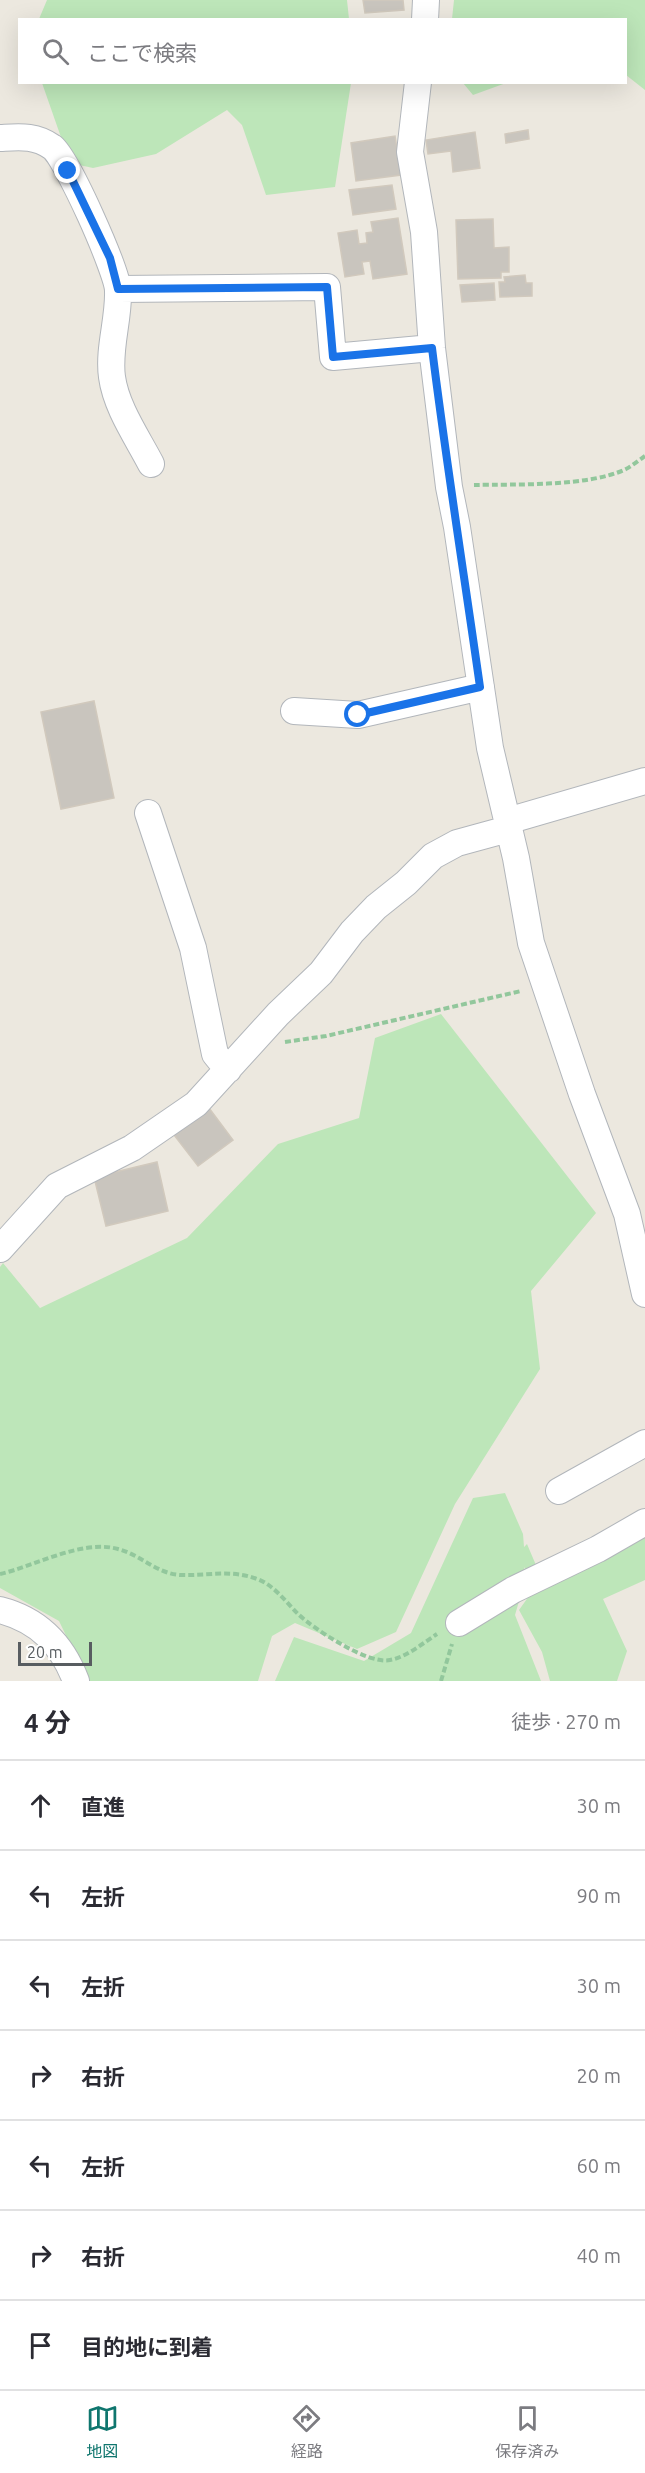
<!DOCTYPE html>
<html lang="ja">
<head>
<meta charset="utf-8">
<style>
	body { margin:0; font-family:Ubuntu,"Noto Sans JP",sans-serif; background:#f7f7f7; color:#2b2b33 }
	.scale { position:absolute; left:18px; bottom:15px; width:74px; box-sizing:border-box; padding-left:6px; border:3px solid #585d61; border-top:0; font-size:16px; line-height:21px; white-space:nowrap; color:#585d61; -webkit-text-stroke:4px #fff; paint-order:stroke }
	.stop { position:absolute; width:18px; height:18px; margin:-14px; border:4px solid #1a73e8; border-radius:50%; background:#fff }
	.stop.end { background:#1a73e8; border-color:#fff; box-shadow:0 2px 6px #0008 }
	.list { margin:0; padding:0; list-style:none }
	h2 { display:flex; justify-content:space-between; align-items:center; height:78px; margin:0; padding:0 24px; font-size:26px }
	h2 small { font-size:20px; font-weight:400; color:#7c7c81 }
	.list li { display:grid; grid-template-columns:39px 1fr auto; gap:18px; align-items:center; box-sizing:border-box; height:90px; padding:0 24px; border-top:2px solid #e1e1e2 }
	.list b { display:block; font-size:22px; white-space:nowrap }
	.list em { font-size:20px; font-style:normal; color:#7c7c81 }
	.icon { flex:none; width:33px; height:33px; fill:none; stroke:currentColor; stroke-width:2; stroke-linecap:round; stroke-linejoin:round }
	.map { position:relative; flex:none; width:645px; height:1681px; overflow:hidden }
	.search { position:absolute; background:#fff; box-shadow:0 6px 24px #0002; left:18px; right:18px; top:18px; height:66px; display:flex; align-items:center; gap:15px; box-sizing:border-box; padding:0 21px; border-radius:0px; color:#7c7c81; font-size:22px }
	.sheet { height:708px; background:#fff }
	nav { display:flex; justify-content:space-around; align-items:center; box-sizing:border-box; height:84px; border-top:2px solid #e1e1e2; background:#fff; font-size:16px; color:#7c7c81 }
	nav a { display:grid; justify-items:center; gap:3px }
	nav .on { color:#0f766e }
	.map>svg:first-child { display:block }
	.green { fill:#bde6b9 }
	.building { fill:#c9c5be; stroke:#d1c9bd; stroke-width:1.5 }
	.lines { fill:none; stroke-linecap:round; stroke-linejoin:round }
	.minor-casing { stroke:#b2b6bb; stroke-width:28 }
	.path { stroke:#92c79c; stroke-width:4; stroke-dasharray:6 3; stroke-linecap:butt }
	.minor { stroke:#fff; stroke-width:26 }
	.route { stroke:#1a73e8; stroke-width:8 }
</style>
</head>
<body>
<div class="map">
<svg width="645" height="1681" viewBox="0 0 645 1681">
	<rect width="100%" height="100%" fill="#ece8df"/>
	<path class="green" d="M47 0H347L349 19H39Z
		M454 0H645V90L626 75V20L452 19Z
		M42 83H351L335 187 266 195 242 125 227 110 156 154 93 168 70 163Z
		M463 83H506L473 95Z
		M441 1014 596 1213 531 1291 540 1369 455 1504 396 1632 357 1649 295 1623 272 1636 258 1681H88L59 1621 0 1588V1267L3 1263 40 1308 187 1238 278 1144 359 1118 375 1038Z
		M505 1493 523 1534 524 1547 527 1544 544 1584 645 1529V1580L603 1599 627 1651 617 1681H550L542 1652 519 1610 534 1589 524 1567V1584L515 1615 541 1681H275L294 1637 364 1661 411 1633 473 1498Z"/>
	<path class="building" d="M363 0H403L404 10 365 13Z
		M528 130 529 139 506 143 505 134Z
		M475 132 480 168 453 172 451 151 428 154 426 140Z
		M395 136 401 175 356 181 351 143Z
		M392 185 396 209 353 215 349 190Z
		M398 218 407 274 373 279 370 261 362 262 364 274 345 277 338 233 357 230 359 244 367 243 366 233 373 232 371 222Z
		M493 219 494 248 509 247V272H501V278L458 279 456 220Z
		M525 275 526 283H532V296L500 297 499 282H505L504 277Z
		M494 283 495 300 462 302 460 285Z
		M94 701 114 798 61 809 41 712Z
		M209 1108 233 1140 198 1166 174 1135Z
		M157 1162 168 1211 106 1226 94 1177Z"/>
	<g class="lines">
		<g class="minor-casing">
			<path id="minor" d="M425 20 426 0
				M418 82 410 152 424 232 432 348 449 487 457 527 490 748 516 858 531 943 582 1094 627 1214 645 1294
				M0 138C20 137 35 135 52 147 66 156 118 272 118 291 119 319 108 349 112 377 116 407 137 437 151 464
				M119 289 327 287 333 357 432 348
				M294 711 358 715 481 687
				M148 813 193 948 215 1054 228 1070
				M507 821 645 781
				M0 1249 57 1186 132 1148 196 1104 278 1014 321 973 352 932 376 907 406 883 433 856 457 843 508 829
				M559 1491 645 1443
				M0 1610C39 1620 62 1644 76 1681
				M459 1623 513 1590 598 1549 645 1522"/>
		</g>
		<path class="path" d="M474 485C515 484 589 487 626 469 632 466 639 460 645 456
			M285 1042 326 1036 521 991
			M0 1574C35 1566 82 1539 118 1549 141 1555 157 1574 181 1575 207 1576 231 1569 257 1579 274 1585 286 1602 298 1614 314 1629 368 1665 390 1660 407 1657 423 1643 437 1634
			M441 1681 452 1644"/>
		<use href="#minor" class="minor"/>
	</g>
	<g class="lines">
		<path class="route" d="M68 171 110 258 118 289 327 287 333 357 432 348C446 461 464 574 480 687L358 715"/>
	</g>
</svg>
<div class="scale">20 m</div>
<div class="stop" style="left:358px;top:715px"></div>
<div class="stop end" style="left:68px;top:171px"></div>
<div class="search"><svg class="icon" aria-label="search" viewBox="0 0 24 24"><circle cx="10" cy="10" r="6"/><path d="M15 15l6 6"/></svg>ここで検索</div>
</div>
<section class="sheet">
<h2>4 分<small>徒歩 · 270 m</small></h2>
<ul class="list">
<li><svg class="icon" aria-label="ahead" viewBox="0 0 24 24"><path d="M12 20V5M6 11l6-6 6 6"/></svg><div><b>直進</b></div><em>30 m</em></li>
<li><svg class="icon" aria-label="left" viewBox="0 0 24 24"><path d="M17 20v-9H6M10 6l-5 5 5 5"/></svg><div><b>左折</b></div><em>90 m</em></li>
<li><svg class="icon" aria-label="left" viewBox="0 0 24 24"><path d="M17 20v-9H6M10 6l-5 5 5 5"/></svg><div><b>左折</b></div><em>30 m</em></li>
<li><svg class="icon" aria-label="right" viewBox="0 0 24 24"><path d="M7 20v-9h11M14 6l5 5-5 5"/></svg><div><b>右折</b></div><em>20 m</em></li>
<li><svg class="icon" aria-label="left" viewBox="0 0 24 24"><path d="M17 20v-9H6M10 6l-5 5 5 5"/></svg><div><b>左折</b></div><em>60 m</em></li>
<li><svg class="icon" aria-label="right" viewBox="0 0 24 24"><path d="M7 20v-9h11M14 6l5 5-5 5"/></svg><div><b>右折</b></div><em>40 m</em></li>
<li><svg class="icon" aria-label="arrive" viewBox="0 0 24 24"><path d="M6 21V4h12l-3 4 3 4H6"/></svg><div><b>目的地に到着</b></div></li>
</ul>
</section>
<nav>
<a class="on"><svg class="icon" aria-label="map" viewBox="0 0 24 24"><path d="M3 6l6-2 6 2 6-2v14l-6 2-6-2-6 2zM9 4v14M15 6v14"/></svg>地図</a>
<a><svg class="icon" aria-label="directions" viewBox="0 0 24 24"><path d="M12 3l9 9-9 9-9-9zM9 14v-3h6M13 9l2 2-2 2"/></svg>経路</a>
<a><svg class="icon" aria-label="saved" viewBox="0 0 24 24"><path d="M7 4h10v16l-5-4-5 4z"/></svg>保存済み</a>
</nav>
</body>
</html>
